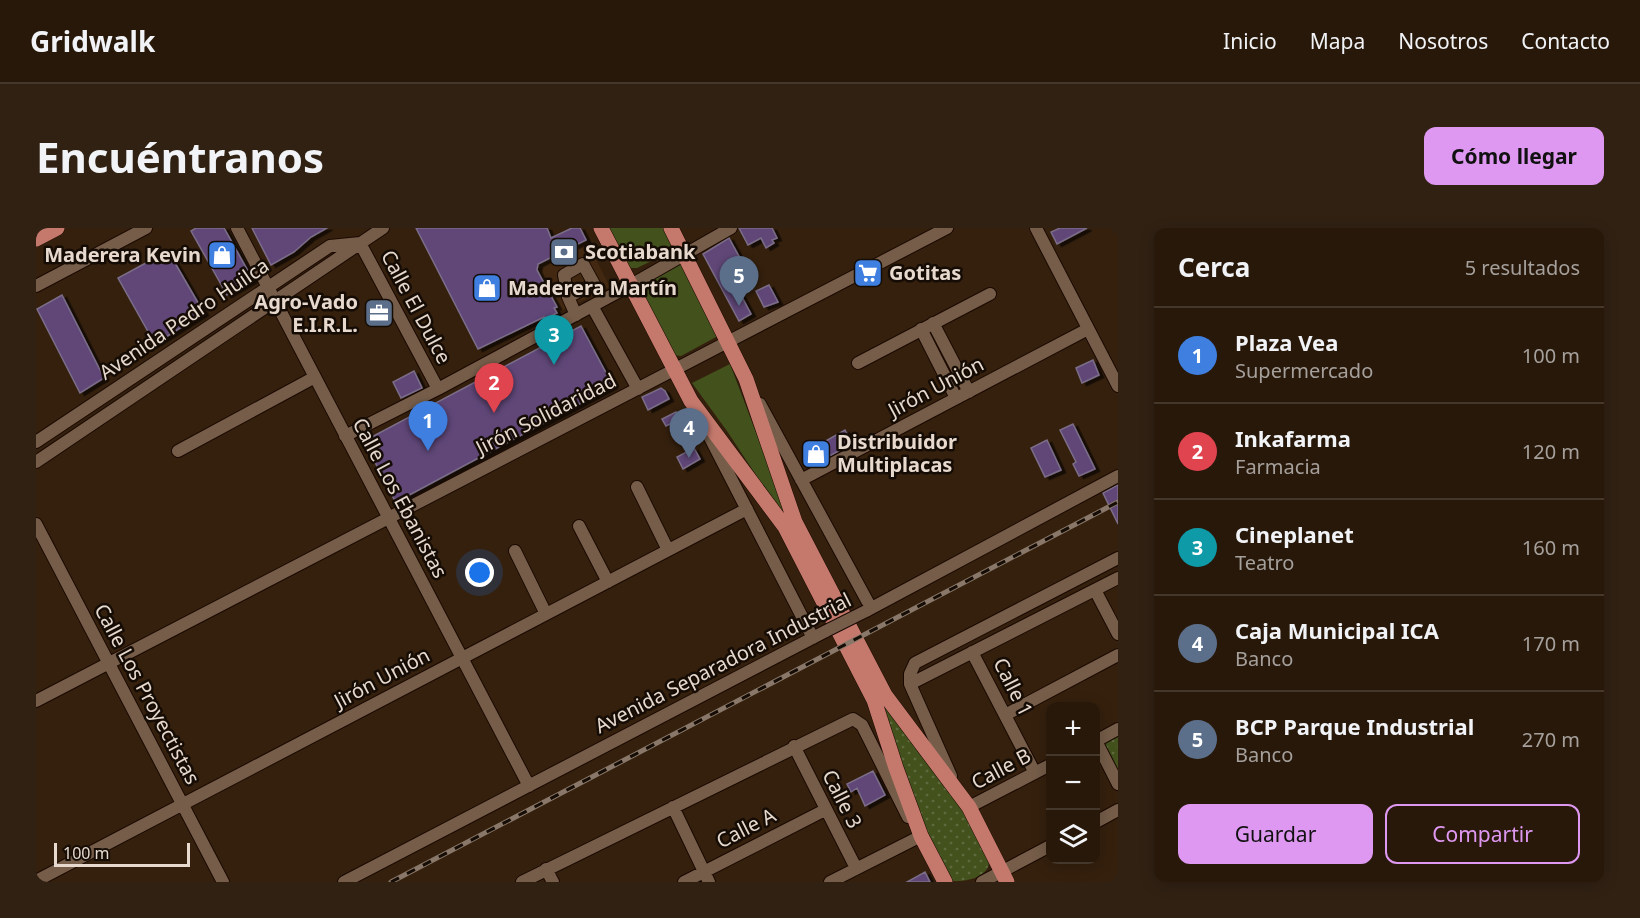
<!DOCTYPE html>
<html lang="es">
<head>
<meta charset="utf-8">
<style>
	body { margin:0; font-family:"Noto Sans",sans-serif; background:#302113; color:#f1f3f6 }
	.controls { position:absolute; right:18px; bottom:18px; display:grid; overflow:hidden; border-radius:12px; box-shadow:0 3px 15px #0003 }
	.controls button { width:54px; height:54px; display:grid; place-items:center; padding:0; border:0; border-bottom:2px solid #44372b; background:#28180a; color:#f1f3f6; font:30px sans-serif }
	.scale { position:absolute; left:18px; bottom:15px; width:136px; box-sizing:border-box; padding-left:6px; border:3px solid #e7d9ce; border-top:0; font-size:16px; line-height:21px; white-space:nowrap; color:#e7d9ce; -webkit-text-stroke:4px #150c05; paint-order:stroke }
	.you { position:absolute; left:444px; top:345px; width:21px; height:21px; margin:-15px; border:4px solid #fff; border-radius:50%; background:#1a73e8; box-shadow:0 0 0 9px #1a73e833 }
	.badge { display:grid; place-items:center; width:39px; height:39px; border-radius:50%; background:#df98f1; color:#fff; font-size:20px; font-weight:700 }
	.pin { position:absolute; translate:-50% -50px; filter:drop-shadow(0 2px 3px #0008) }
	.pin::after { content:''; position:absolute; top:32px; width:21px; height:18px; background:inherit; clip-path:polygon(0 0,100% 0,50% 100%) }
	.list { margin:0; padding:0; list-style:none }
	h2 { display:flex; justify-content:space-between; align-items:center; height:78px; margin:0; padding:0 24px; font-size:26px }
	h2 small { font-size:20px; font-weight:400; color:#a5a09c }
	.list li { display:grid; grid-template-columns:39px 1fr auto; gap:18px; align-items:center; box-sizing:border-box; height:96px; padding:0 24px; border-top:2px solid #44372b }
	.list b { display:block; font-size:22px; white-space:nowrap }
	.list p { margin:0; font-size:20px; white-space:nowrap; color:#a5a09c }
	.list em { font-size:20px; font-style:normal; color:#a5a09c }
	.actions { display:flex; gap:12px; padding:18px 24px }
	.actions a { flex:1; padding:14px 0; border:2px solid #df98f1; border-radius:12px; text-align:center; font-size:21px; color:#df98f1 }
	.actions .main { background:#df98f1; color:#111 }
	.icon { flex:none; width:33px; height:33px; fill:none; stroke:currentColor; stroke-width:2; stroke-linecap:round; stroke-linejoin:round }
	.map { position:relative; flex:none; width:1082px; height:654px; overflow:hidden; border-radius:12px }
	header { display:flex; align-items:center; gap:36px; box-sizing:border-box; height:84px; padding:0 30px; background:#28180a; border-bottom:2px solid #44372b }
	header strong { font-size:28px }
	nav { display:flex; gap:33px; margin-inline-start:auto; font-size:21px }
	.intro { display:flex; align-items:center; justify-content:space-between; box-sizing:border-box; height:144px; padding:0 36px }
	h1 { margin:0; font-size:42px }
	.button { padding:15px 27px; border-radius:12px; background:#df98f1; color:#111; font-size:21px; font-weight:700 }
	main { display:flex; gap:36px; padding:0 36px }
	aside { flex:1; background:#28180a; border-radius:12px; box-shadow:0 3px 15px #0003 }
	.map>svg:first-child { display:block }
	.built { fill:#422810 }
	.grass { fill:#43521d }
	.park { fill:url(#park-dots) }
	.building { fill:#604778; stroke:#7b6e89; stroke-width:1.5; filter:url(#shadow) }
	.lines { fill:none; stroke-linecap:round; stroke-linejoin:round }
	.minor-casing { stroke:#1b0900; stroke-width:14 }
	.major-casing { stroke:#1b0900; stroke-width:16 }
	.minor { stroke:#755d49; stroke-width:12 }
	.major { stroke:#c5796d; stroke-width:15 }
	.rail-casing { stroke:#897869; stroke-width:5 }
	.rail { stroke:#150c05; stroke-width:3; stroke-dasharray:9; stroke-linecap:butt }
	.minor-bridge-casing { stroke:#1b0900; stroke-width:14; stroke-linecap:butt }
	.minor-bridge { stroke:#755d49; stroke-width:12 }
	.labels { text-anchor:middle; stroke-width:5; stroke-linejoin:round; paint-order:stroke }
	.poi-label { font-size:20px; font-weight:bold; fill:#e7d9ce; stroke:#150c05; text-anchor:start }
	.street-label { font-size:20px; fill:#e7d9ce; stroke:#150c05 }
</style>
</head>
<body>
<header>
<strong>Gridwalk</strong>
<nav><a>Inicio</a><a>Mapa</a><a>Nosotros</a><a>Contacto</a></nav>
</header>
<div class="intro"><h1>Encuéntranos</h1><a class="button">Cómo llegar</a></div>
<main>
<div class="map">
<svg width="1082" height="654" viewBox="0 0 1082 654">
	<defs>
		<pattern id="park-dots" width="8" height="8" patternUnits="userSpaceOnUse" patternTransform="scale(1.5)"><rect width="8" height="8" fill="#43521d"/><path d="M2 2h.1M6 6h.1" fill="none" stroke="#5e6a3d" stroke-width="1.8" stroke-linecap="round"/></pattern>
		<filter id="shadow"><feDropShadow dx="4.5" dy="2.5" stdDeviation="0" flood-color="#0009"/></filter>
	</defs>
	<rect width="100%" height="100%" fill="#35200d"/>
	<path class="built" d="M544 0 574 59 509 91 475 30Z"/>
	<path class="grass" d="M571 0H630L637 19 634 24 601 40H595L590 37Z
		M641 34 649 38 681 104 680 109 645 128 637 127 603 63V56Z
		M694 136 758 305 691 203 656 155Z"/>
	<path class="park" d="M847 476 916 563 953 634C952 650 929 654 916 653L891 604 865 538Z
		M1082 508V546L1066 516Z"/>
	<path class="building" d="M160 0H188L217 52 191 67 155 3Z
		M216 0H291L275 9 258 24 235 37Z
		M380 0H511L515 10 536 0H544L550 12 502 36 501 42 521 79 518 80 521 85 509 91 508 89 442 121Z
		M703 0H736L741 10 736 12 738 15 730 20 725 10 712 17Z
		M1024 0H1051L1021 16 1015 4Z
		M693 10 705 32 691 41 715 86 703 93 667 26Z
		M132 23 168 85 119 116 82 50Z
		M733 57 742 74 728 79 720 63Z
		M26 67 68 150 44 165 1 81Z
		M545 98 577 158 364 272 358 271 328 213Z
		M1057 132 1063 147 1046 155 1040 140Z
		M378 143 386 160 365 170 357 154Z
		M625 160 629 163 633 171 612 182 606 169Z
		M640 184 644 191 630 198 626 191Z
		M1037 196 1059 241 1043 248 1037 236 1040 234 1024 202Z
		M809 202 816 216 784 233 783 231 777 234 772 223Z
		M1011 212 1025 242 1009 249 995 220Z
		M658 220 664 231 647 241 641 229Z
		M1082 257V296L1067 265Z
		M837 543 849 567 829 578 821 560 815 564 811 556Z
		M889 644 894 654H871Z"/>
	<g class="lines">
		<g class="minor-casing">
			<path id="minor" d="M201 0 493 558
				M1000 0 1082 158
				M0 58 110 0
				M532 69 558 56 547 36 528 47 532 69 540 87
				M556 78 602 161
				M897 95 933 164
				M885 101 920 170
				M822 135 954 66
				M724 176 835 380
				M668 198 777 410
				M309 208 402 161 595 57 695 0
				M0 214 294 18 324 15 402 161
				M142 223 279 149
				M0 234 347 0
				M765 252 1052 101
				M601 259 632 322
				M0 296 187 654
				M543 298 572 354
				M479 323 510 386
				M1059 362 1082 406
				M830 383 1082 248
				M936 424 999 545
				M874 456 1082 350
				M0 473 911 0
				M969 487 1082 427
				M1060 513 1082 556
				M1060 513 1082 501
				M758 518 820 640
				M915 548 874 456V446L879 435 1082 330
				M637 579 673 654
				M933 579 1014 537
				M1060 594 1082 582
				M510 641 517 654
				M0 653 711 281
				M308 654 790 403
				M486 654 817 491 826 497 872 589
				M648 654 789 582
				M794 654 885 608
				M946 654 1014 618"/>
		</g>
		<g class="major-casing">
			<path id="major" d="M565 0 655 173 749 299 838 472 860 540 885 608 909 654
				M635 0 710 151 759 294 849 467 933 579 971 654
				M0 11 21 0"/>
		</g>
		<use href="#minor" class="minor"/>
		<use href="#major" class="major"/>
		<g class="rail-casing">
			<path id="rail" d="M355 654 1082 274"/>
		</g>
		<use href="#rail" class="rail"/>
		<g class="minor-bridge-casing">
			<path id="minor-bridge" d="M790 403 830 383"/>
		</g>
		<use href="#minor-bridge" class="minor-bridge"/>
	</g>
	<defs>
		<g id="bank-square" transform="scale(1.5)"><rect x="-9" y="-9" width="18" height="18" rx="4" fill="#5c6f8a" stroke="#150c05"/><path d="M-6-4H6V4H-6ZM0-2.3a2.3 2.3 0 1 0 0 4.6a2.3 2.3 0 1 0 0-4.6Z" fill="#fff"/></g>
		<g id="shop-square" transform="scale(1.5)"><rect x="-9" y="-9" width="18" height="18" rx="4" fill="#3f7fe0" stroke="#150c05"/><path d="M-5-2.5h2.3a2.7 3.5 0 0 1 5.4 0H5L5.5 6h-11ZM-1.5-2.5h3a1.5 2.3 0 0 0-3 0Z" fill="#fff"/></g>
		<g id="supermarket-square" transform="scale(1.5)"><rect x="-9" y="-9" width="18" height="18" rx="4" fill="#3f7fe0" stroke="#150c05"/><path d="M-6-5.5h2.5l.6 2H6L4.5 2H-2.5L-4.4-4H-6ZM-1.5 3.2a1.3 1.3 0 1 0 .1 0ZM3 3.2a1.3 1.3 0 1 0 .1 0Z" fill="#fff"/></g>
		<g id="office-square" transform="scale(1.5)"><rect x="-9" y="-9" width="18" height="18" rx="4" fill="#5c6f8a" stroke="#150c05"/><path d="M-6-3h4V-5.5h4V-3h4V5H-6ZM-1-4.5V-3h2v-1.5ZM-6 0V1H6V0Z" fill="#fff"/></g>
	</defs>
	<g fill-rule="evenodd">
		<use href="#bank-square" x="528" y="24"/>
		<use href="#shop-square" x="186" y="27"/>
		<use href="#supermarket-square" x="832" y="45"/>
		<use href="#shop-square" x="451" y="60"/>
		<use href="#office-square" x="343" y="85"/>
		<use href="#shop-square" x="780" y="226"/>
	</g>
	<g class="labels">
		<g class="poi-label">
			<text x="549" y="31">Scotiabank</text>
			<text x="165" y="34" text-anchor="end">Maderera Kevin</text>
			<text x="853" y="52">Gotitas</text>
			<text x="472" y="67">Maderera Martín</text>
			<text x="322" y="81" text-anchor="end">Agro-Vado<tspan x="322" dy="23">E.I.R.L.</tspan></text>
			<text x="801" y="221">Distribuidor<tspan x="801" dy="23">Multiplacas</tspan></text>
		</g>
		<g class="street-label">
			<text transform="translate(380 79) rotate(62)" y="7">Calle El Dulce</text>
			<text transform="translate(148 91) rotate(-34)" y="7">Avenida Pedro Huilca</text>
			<text transform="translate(900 159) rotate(-28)" y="7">Jirón Unión</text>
			<text transform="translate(510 186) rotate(-27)" y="7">Jirón Solidaridad</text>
			<text transform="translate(364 270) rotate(62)" y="7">Calle Los Ebanistas</text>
			<text transform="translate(687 435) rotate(-27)" y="7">Avenida Separadora Industrial</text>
			<text transform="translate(346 450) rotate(-28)" y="7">Jirón Unión</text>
			<text transform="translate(977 459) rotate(63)" y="7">Calle 1</text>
			<text transform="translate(111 466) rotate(62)" y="7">Calle Los Proyectistas</text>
			<text transform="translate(965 541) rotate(-28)" y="7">Calle B</text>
			<text transform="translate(806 571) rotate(63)" y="7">Calle 3</text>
			<text transform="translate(710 600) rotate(-27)" y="7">Calle A</text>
		</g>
	</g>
</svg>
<div class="controls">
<button>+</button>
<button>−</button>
<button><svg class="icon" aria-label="layers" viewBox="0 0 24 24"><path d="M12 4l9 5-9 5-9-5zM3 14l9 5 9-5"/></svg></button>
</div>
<div class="scale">100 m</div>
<div class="you"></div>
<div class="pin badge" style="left:392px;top:223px;background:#3f7fe0">1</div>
<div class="pin badge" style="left:458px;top:185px;background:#e0444e">2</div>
<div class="pin badge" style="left:518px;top:137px;background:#0f9aa8">3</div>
<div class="pin badge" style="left:653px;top:230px;background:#5c6f8a">4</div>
<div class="pin badge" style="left:703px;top:78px;background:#5c6f8a">5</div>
</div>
<aside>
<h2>Cerca<small>5 resultados</small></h2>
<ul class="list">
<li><span class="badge" style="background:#3f7fe0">1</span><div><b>Plaza Vea</b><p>Supermercado</p></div><em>100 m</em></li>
<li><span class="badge" style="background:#e0444e">2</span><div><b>Inkafarma</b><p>Farmacia</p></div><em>120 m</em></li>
<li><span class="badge" style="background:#0f9aa8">3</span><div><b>Cineplanet</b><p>Teatro</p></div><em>160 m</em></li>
<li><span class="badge" style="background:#5c6f8a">4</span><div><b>Caja Municipal ICA</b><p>Banco</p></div><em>170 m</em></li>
<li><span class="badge" style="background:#5c6f8a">5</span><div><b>BCP Parque Industrial</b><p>Banco</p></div><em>270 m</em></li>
</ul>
<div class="actions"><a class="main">Guardar</a><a>Compartir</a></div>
</aside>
</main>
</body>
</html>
